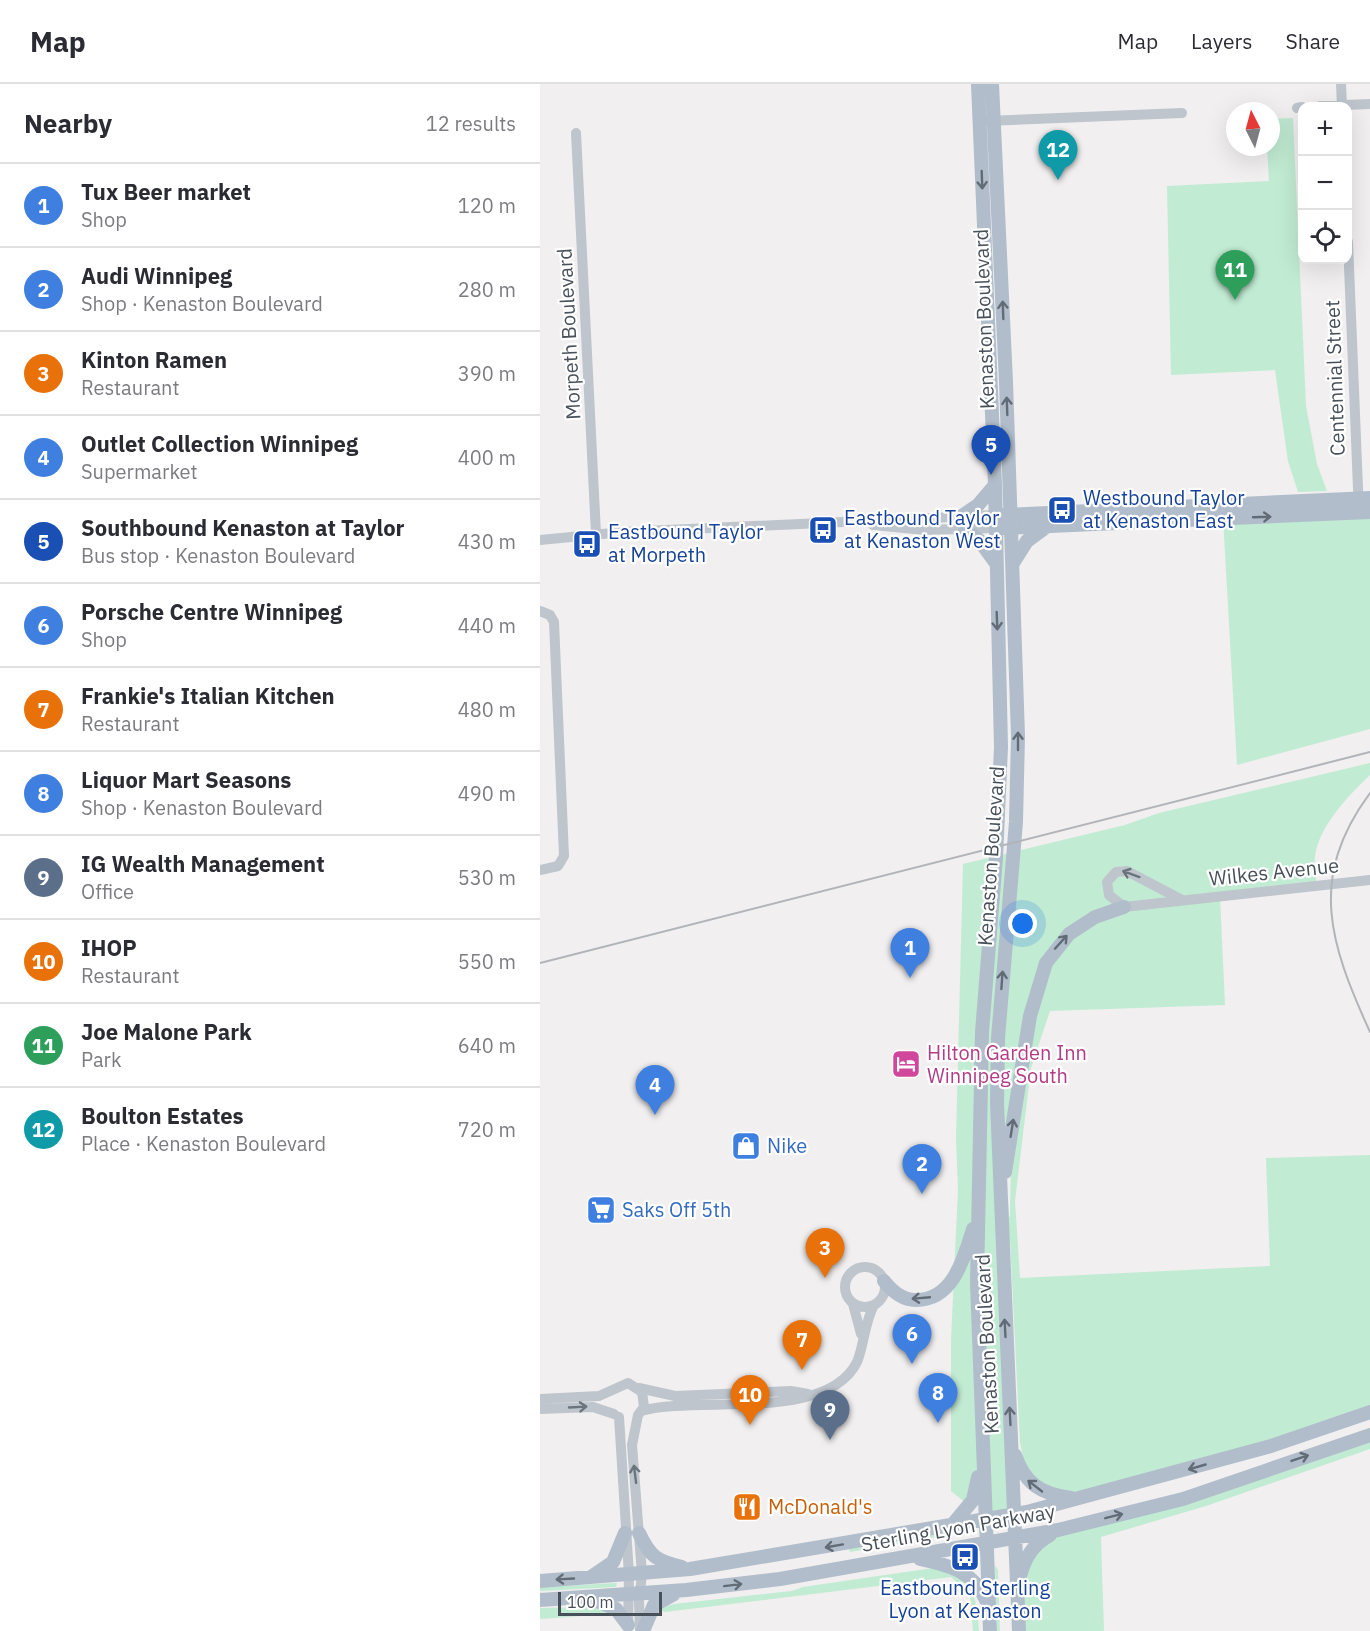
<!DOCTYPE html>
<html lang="en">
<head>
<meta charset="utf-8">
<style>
	body { margin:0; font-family:"IBM Plex Sans",sans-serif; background:#f2f2f3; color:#2b2b33 }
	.controls { position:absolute; right:18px; top:18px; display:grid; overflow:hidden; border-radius:12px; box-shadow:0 6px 24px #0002 }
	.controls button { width:54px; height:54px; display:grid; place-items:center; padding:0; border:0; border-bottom:2px solid #e1e1e2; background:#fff; color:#2b2b33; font:30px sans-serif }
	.compass { position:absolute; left:686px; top:18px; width:54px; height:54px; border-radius:50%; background:#fff; box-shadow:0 6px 24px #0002; rotate:354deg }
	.scale { position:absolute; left:18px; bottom:15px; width:104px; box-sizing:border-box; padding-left:6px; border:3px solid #48515a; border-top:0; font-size:16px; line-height:21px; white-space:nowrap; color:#48515a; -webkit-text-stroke:4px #fff; paint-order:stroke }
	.you { position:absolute; left:483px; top:840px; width:21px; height:21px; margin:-15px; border:4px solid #fff; border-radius:50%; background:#1a73e8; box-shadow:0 0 0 9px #1a73e833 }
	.badge { display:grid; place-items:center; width:39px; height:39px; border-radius:50%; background:#7c3aed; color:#fff; font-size:20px; font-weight:700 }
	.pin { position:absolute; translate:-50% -50px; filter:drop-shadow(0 2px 3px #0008) }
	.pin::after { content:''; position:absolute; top:32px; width:21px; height:18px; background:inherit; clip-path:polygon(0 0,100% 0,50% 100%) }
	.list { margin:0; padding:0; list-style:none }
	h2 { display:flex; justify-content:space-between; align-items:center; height:78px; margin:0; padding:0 24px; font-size:26px }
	h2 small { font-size:20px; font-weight:400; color:#7c7c81 }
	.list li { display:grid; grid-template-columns:39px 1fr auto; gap:18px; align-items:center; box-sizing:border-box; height:84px; padding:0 24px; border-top:2px solid #e1e1e2 }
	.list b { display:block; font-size:22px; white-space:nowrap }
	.list p { margin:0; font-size:20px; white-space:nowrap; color:#7c7c81 }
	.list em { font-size:20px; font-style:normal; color:#7c7c81 }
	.icon { flex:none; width:33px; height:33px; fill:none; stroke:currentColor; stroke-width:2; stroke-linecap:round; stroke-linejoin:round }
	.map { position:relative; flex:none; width:830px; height:1547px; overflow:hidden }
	header { display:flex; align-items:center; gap:36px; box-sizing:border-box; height:84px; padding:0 30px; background:#fff; border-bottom:2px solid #e1e1e2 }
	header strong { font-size:28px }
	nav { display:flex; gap:33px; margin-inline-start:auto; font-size:21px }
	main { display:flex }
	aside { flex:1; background:#fff }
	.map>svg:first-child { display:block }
	.green { fill:#c1ebd3; fill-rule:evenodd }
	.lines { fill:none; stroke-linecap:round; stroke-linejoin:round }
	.minor { stroke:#bec5cc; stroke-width:10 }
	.major { stroke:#b1bdcb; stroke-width:14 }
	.rail { stroke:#b1b4b8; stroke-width:2 }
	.oneway { stroke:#626c76 }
	.oneway2 { stroke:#6b747c }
	.labels { text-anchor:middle; stroke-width:4.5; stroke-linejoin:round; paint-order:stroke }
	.street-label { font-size:20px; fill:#48515a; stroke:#fff }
	.transit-label { font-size:20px; fill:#164399; stroke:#fff; text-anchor:start }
	.hotel-label { font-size:20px; fill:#b23c85; stroke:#fff; text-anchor:start }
	.shop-label { font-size:20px; fill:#366cbe; stroke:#fff; text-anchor:start }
	.food-label { font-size:20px; fill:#c56008; stroke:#fff; text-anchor:start }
</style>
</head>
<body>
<header>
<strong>Map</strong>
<nav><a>Map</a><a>Layers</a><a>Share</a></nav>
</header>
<main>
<aside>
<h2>Nearby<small>12 results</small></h2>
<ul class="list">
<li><span class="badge" style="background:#3f7fe0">1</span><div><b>Tux Beer market</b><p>Shop</p></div><em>120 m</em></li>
<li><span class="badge" style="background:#3f7fe0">2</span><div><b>Audi Winnipeg</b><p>Shop · Kenaston Boulevard</p></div><em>280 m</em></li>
<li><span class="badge" style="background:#e8710a">3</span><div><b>Kinton Ramen</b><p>Restaurant</p></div><em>390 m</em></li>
<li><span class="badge" style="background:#3f7fe0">4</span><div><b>Outlet Collection Winnipeg</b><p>Supermarket</p></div><em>400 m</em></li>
<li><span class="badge" style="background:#1a4fb4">5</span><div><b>Southbound Kenaston at Taylor</b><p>Bus stop · Kenaston Boulevard</p></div><em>430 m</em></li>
<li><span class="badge" style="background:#3f7fe0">6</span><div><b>Porsche Centre Winnipeg</b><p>Shop</p></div><em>440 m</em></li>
<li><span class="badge" style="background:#e8710a">7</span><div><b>Frankie's Italian Kitchen</b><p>Restaurant</p></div><em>480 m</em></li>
<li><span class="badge" style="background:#3f7fe0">8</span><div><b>Liquor Mart Seasons</b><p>Shop · Kenaston Boulevard</p></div><em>490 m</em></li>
<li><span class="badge" style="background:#5c6f8a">9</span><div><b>IG Wealth Management</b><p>Office</p></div><em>530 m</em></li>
<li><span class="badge" style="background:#e8710a">10</span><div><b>IHOP</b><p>Restaurant</p></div><em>550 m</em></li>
<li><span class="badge" style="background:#2e9e5b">11</span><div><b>Joe Malone Park</b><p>Park</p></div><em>640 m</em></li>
<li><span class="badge" style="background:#0f9aa8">12</span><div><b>Boulton Estates</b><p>Place · Kenaston Boulevard</p></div><em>720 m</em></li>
</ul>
</aside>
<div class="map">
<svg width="830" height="1547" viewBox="0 0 830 1547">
	<rect width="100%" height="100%" fill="#f1efef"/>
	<path class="green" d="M753 34 766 322 777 380 787 407 758 408 748 377 735 286 631 291 627 102 729 97 727 63H731V35Z
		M830 428V645L697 681 683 434Z
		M830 679V691C809 711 778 743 775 773 774 783 776 793 777 802L680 813 685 921 510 927 491 984 475 1117 480 1194 730 1182 726 1074 830 1071V1328L542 1415 504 1409 485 1384 480 1358 470 1156 468 1302 474 1430 445 1436 443 1376 432 1424 411 1407V1256L418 1105 416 1054 423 780 585 741 619 729ZM463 1057 471 1078 470 1133 469 1132Z
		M830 1351V1365L666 1422 561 1453 564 1547H480L482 1484 499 1457Z
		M413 1447 420 1449 310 1468 309 1465Z
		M455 1481 458 1486 460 1547H457Z
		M393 1484C433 1491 437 1511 439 1547H433L430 1511 411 1493 125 1528 117 1525 134 1520 252 1507 263 1503Z
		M77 1499 76 1503 0 1507V1503Z
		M59 1523 72 1527 69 1530 0 1535V1524Z"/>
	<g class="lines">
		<path class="minor" d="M801 0 802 22
			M780 22 830 20
			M757 24 762 23
			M446 37 642 29
			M36 49 56 450
			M808 158 819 429
			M333 441 385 446 455 444
			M0 456 83 448 455 431
			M0 527 10 531 14 538 24 772 18 782 0 786
			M642 816 587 787 576 788 567 798 569 811 584 823 830 796
			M305 1203a20 20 0 1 1 40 0a20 20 0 1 1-40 0Z
			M313 1220 321 1250
			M99 1304 135 1312 251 1307 268 1310
			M0 1315 59 1312 88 1299 102 1308 104 1323 98 1331 92 1361 102 1490 99 1518 100 1547
			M0 1325 53 1323 74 1330
			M101 1327C158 1311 287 1339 317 1278 324 1262 324 1240 334 1221
			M79 1333 89 1491 88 1543"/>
		<path class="major" d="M438 0 455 401 461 663 456 774 442 948 437 1199 450 1547
			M452 0 466 298 478 652 476 738 458 954 457 1019 479 1547
			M463 431 830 414
			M422 432 438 421 455 401
			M463 444 830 428
			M425 445 439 456 455 478
			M473 479 487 457 506 443
			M465 1088 490 932 506 879 529 850 555 833 584 823
			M344 1197C352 1207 363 1216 375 1216 413 1217 424 1174 433 1145
			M475 1371C485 1400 501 1410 531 1414
			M413 1440 433 1416 438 1393
			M99 1449C110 1473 117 1477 142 1483
			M380 1475C409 1481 433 1487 446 1516
			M480 1492C485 1474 493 1460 510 1451
			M51 1493 73 1478 85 1449
			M0 1497 150 1485 487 1428 731 1362 830 1328
			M53 1515 76 1525 88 1541
			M0 1516 146 1506 240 1495 518 1446 643 1415 830 1351
			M103 1547 114 1521 134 1510"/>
		<path class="rail" d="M830 709C767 794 790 860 830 948
			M0 879 830 668"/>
	</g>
	<defs><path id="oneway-shaft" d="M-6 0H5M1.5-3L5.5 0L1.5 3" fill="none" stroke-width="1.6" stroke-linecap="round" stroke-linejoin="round" transform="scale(1.5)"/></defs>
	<g class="oneway">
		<use href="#oneway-shaft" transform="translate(442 96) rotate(88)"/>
		<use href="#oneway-shaft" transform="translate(463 226) rotate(-92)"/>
		<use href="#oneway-shaft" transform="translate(467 322) rotate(-92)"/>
		<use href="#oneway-shaft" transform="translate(722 433) rotate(-2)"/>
		<use href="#oneway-shaft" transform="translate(457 537) rotate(88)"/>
		<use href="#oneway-shaft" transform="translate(478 657) rotate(-90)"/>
		<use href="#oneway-shaft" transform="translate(521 858) rotate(-48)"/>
		<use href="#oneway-shaft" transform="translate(462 896) rotate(-86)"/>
		<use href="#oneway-shaft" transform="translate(472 1044) rotate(-81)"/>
		<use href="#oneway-shaft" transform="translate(381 1214) rotate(175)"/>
		<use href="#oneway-shaft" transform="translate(465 1244) rotate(-93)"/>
		<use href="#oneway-shaft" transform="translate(470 1332) rotate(-93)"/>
		<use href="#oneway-shaft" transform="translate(760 1374) rotate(-19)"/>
		<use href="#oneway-shaft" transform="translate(657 1383) rotate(164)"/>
		<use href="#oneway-shaft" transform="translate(495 1402) rotate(-142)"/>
		<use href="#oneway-shaft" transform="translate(574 1432) rotate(-14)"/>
		<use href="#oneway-shaft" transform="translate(294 1462) rotate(170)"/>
		<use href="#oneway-shaft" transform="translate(25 1495) rotate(177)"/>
		<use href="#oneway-shaft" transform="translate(193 1501) rotate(-7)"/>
	</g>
	<g class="oneway2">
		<use href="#oneway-shaft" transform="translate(591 790) rotate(-160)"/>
		<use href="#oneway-shaft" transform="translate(38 1323) rotate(-3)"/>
		<use href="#oneway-shaft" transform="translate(95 1390) rotate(-97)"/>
	</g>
	<defs>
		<g id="bus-square" transform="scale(1.5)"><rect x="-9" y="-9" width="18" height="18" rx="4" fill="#1a4fb4" stroke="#fff"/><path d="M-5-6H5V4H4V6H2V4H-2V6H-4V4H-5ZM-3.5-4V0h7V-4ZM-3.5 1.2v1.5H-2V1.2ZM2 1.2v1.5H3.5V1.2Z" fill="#fff"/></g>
		<g id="hotel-square" transform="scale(1.5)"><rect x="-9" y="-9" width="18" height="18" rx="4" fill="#d1479c" stroke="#fff"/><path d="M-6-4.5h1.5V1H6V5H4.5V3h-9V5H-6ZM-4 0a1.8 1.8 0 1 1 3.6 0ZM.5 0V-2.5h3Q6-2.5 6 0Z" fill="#fff"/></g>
		<g id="shop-square" transform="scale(1.5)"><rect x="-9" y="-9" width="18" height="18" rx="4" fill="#3f7fe0" stroke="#fff"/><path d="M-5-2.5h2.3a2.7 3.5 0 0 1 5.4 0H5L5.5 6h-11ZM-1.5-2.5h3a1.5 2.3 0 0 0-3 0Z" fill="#fff"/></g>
		<g id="supermarket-square" transform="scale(1.5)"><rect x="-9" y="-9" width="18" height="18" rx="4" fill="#3f7fe0" stroke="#fff"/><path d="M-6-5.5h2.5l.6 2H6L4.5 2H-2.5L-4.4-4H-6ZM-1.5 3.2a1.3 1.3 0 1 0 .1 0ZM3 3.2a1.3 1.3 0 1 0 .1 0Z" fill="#fff"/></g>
		<g id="restaurant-square" transform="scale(1.5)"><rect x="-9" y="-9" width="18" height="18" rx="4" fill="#e8710a" stroke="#fff"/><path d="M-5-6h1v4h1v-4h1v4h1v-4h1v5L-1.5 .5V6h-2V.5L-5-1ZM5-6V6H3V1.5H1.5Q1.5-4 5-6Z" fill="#fff"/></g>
	</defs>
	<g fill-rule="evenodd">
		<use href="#bus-square" x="522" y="426"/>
		<use href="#bus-square" x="283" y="446"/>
		<use href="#bus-square" x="47" y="460"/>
		<use href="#hotel-square" x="366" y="980"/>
		<use href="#shop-square" x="206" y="1062"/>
		<use href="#supermarket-square" x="61" y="1126"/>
		<use href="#restaurant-square" x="207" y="1423"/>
		<use href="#bus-square" x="425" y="1473"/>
	</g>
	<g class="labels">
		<g class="street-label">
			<text transform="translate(444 235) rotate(-92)" y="7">Kenaston Boulevard</text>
			<text transform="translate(29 250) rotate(-93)" y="7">Morpeth Boulevard</text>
			<text transform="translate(795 294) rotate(-92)" y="7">Centennial Street</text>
			<text transform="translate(451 772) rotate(-86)" y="7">Kenaston Boulevard</text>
			<text transform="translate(734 788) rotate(-6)" y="7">Wilkes Avenue</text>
			<text transform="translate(447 1260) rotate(-93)" y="7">Kenaston Boulevard</text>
			<text transform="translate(418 1444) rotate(-10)" y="7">Sterling Lyon Parkway</text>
		</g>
		<g class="transit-label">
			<text x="543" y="421">Westbound Taylor<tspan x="543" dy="23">at Kenaston East</tspan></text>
			<text x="304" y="441">Eastbound Taylor<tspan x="304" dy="23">at Kenaston West</tspan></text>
			<text x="68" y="455">Eastbound Taylor<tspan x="68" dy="23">at Morpeth</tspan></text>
			<text x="425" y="1511" text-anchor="middle">Eastbound Sterling<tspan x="425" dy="23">Lyon at Kenaston</tspan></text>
		</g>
		<g class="hotel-label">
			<text x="387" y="976">Hilton Garden Inn<tspan x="387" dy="23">Winnipeg South</tspan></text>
		</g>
		<g class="shop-label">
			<text x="227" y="1069">Nike</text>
			<text x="82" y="1133">Saks Off 5th</text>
		</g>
		<g class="food-label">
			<text x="228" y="1430">McDonald's</text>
		</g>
	</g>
</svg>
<div class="controls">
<button>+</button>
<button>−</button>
<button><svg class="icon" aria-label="locate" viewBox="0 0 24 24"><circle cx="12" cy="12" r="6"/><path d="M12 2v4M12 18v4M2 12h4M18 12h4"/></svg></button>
</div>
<svg class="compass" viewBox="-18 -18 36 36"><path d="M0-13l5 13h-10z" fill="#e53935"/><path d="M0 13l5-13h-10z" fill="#7c7c81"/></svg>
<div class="scale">100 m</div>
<div class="you"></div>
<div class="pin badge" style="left:370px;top:894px;background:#3f7fe0">1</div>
<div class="pin badge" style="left:382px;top:1110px;background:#3f7fe0">2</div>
<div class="pin badge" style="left:285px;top:1194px;background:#e8710a">3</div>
<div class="pin badge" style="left:115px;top:1031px;background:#3f7fe0">4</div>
<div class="pin badge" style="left:451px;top:391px;background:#1a4fb4">5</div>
<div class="pin badge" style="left:372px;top:1280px;background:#3f7fe0">6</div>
<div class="pin badge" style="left:262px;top:1286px;background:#e8710a">7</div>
<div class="pin badge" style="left:398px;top:1339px;background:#3f7fe0">8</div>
<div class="pin badge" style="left:290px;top:1356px;background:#5c6f8a">9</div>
<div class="pin badge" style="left:210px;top:1341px;background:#e8710a">10</div>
<div class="pin badge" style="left:695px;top:216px;background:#2e9e5b">11</div>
<div class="pin badge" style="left:518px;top:96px;background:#0f9aa8">12</div>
</div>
</main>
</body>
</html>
